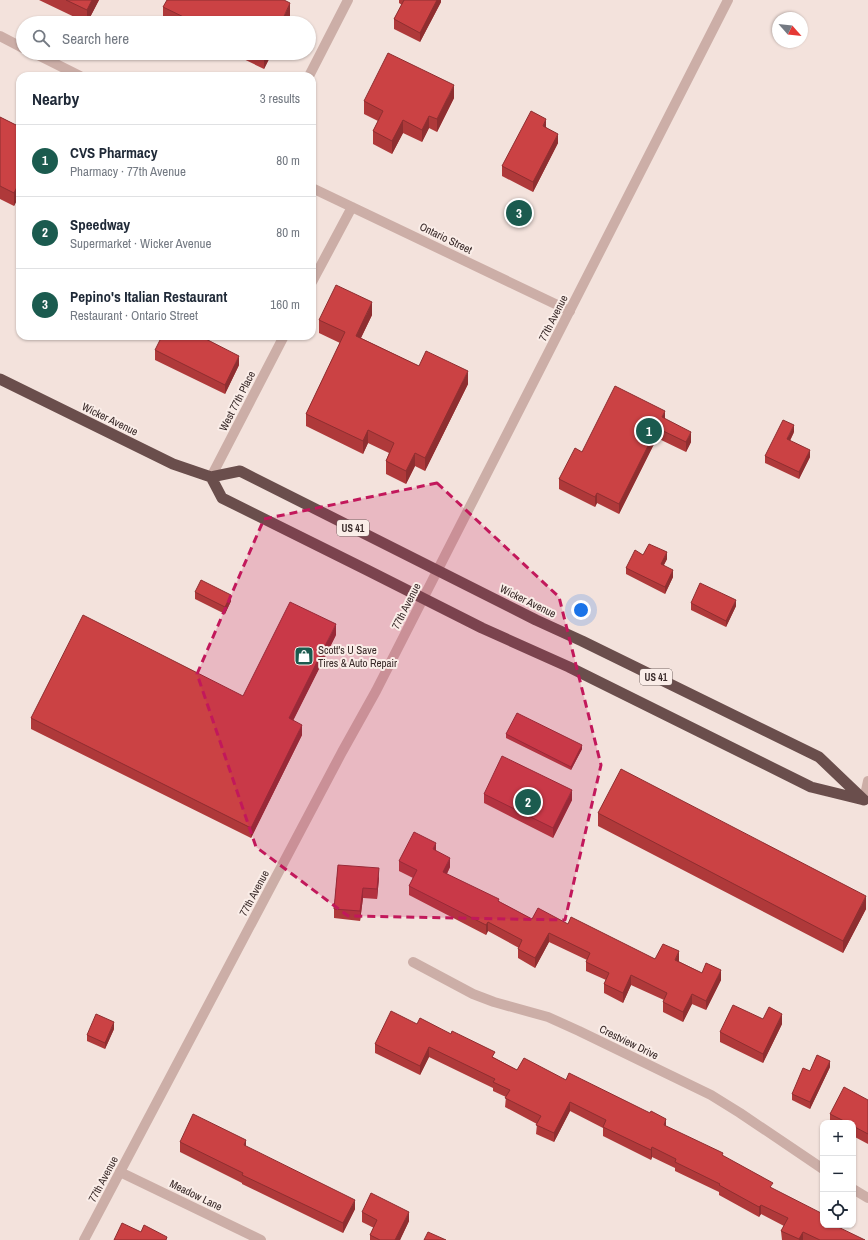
<!DOCTYPE html>
<html lang="en">
<head>
<meta charset="utf-8">
<style>
	body { margin:0; font-family:"Archivo Narrow",sans-serif; background:#f2f2f3; color:#1f2937 }
	.controls { position:absolute; right:12px; bottom:12px; display:grid; overflow:hidden; border-radius:8px; box-shadow:0 1px 3px #0004 }
	.controls button { width:36px; height:36px; display:grid; place-items:center; padding:0; border:0; border-bottom:1px solid #e0e1e3; background:#fff; color:#1f2937; font:20px sans-serif }
	.compass { position:absolute; left:772px; top:12px; width:36px; height:36px; border-radius:50%; background:#fff; box-shadow:0 1px 3px #0004; rotate:117deg }
	.you { position:absolute; left:581px; top:610px; width:14px; height:14px; margin:-10px; border:3px solid #fff; border-radius:50%; background:#1a73e8; box-shadow:0 0 0 6px #1a73e833 }
	.badge { display:grid; place-items:center; width:26px; height:26px; border-radius:50%; background:#1b5b4f; color:#fff; font-size:13px; font-weight:700 }
	.pin { position:absolute; translate:-50% -50%; border:2px solid #fff; box-shadow:0 1px 4px #0006 }
	.list { margin:0; padding:0; list-style:none }
	h2 { display:flex; justify-content:space-between; align-items:center; height:52px; margin:0; padding:0 16px; font-size:17px }
	h2 small { font-size:13px; font-weight:400; color:#747a83 }
	.list li { display:grid; grid-template-columns:26px 1fr auto; gap:12px; align-items:center; box-sizing:border-box; height:72px; padding:0 16px; border-top:1px solid #e0e1e3 }
	.list b { display:block; font-size:15px; white-space:nowrap }
	.list p { margin:0; font-size:13px; white-space:nowrap; color:#747a83 }
	.list em { font-size:13px; font-style:normal; color:#747a83 }
	.icon { flex:none; width:22px; height:22px; fill:none; stroke:currentColor; stroke-width:2; stroke-linecap:round; stroke-linejoin:round }
	.map { position:relative; flex:none; width:868px; height:1240px; overflow:hidden }
	.search { position:absolute; background:#fff; box-shadow:0 1px 3px #0004; left:16px; top:16px; width:300px; height:44px; display:flex; align-items:center; gap:10px; box-sizing:border-box; padding:0 14px; border-radius:22px; color:#747a83; font-size:15px }
	.panel { position:absolute; background:#fff; box-shadow:0 1px 3px #0004; left:16px; top:72px; width:300px; height:268px; border-radius:12px }
	.map>svg:first-child { display:block }
	.lines { fill:none; stroke-linecap:round; stroke-linejoin:round }
	.minor { stroke:#ccaea7; stroke-width:10 }
	.tertiary { stroke:#ccaea7; stroke-width:10 }
	.trunk { stroke:#6a4e4c; stroke-width:11 }
	.wall { fill:#af393a }
	.shaded-wall { fill:#8e2e30 }
	.building { fill:#cb4244; stroke:#8e2e30 }
	.marked { fill:#c2185b; fill-opacity:0.2; stroke:#c2185b; stroke-width:3; stroke-dasharray:8 5; stroke-linejoin:round }
	.labels { text-anchor:middle; stroke-width:4; stroke-linejoin:round; paint-order:stroke }
	.shield { fill:#faede8; stroke:#726462; stroke-width:1 }
	.shield-label { font-size:10px; font-weight:bold; fill:#382928 }
	.street-label { font-size:11px; fill:#382928; stroke:#faede8 }
	.poi-label { font-size:11px; fill:#382928; stroke:#faede8; text-anchor:start }
</style>
</head>
<body>
<div class="map">
<svg width="868" height="1240" viewBox="0 0 868 1240">
	<rect width="100%" height="100%" fill="#f3e2dc"/>
	<g class="lines">
		<path class="minor" d="M0 36 23 48
			M34 53 80 76
			M309 76 348 0
			M312 188 570 311
			M312 282 352 207
			M211 477 284 336
			M864 800 868 781
			M413 962 473 994 494 1002 548 1017 579 1031 711 1095 740 1113 823 1169
			M120 1172 261 1240
			M853 1189 868 1198"/>
		<path class="tertiary" d="M84 1240 342 752 376 691 728 0"/>
		<path class="trunk" d="M0 379 173 464 211 477 240 471 536 620 582 641 819 757 864 800
			M211 477 222 498 367 570 482 628 569 667 811 787 864 800"/>
	</g>
	<path class="wall" d="M39 0H99L87 23Z
		M399 0H441V2L420 42 394 29V19L402 5 399 3Z
		M163 7 290 16 287 23H170L163 20Z
		M231 53H272L264 69Z
		M454 98 437 132 429 128 422 142 403 133 392 154 373 144V131L378 121 364 114V101Z
		M0 117 20 127V194L14 206 0 199Z
		M546 127 558 143 533 192 502 176V166Z
		M372 315 361 338 419 366 468 384 425 471 415 466 406 484 386 474V461L389 453 368 443 363 454 306 426V414L340 343 319 333V320Z
		M155 350 239 365 225 394 155 360Z
		M665 419 691 442 686 452 657 438 619 514 597 503 595 507 559 489V479L582 452Z
		M794 432 790 441 810 457 799 479 765 463V456Z
		M643 555 667 559 664 565 673 577 665 594 626 574V568Z
		M195 592 231 601 225 614 195 599Z
		M691 603 736 606 726 627 691 610Z
		M336 635 293 720 302 735 251 838 31 729V718L243 696Z
		M506 734 582 749 571 770 506 738Z
		M484 794 572 800 553 838 484 803Z
		M598 813 866 909 843 953 598 826Z
		M436 851 450 867 447 874 532 919 568 924 655 959 679 961H678L702 973 721 980 706 1010 692 1004 683 1022 663 1012V1002L664 1000 631 985 623 1003 604 993V984L606 980 586 971V962L587 960 549 942 535 968 518 958V949L519 948 488 931 486 935 409 895V886L413 878 399 871V861Z
		M338 865 379 878 377 899 363 898 360 921 334 918V909Z
		M417 1024 451 1034 517 1070 566 1080 666 1126 723 1156 773 1189 823 1225 865 1240H782L781 1231 784 1226 761 1214 759 1217 719 1195V1192L675 1171V1168L652 1157 651 1160 603 1136V1128L570 1111 554 1142 536 1134 537 1124 505 1107 506 1097 493 1091V1088L429 1057 420 1075 375 1053V1044Z
		M782 1024 763 1063 720 1042V1032Z
		M114 1029 105 1049 87 1041V1035Z
		M830 1067 810 1109 792 1100V1094L810 1071Z
		M868 1100V1144L853 1136V1123H830V1114Z
		M180 1142 246 1147 355 1209 343 1233 242 1184V1183L180 1152Z
		M362 1212 409 1221 400 1240H370V1235L374 1228 362 1222Z"/>
	<path class="shaded-wall" d="M92 0H99L87 23V10Z
		M437 0H441V2L420 42V33Z
		M290 3V16L287 23H281Z
		M266 53H272L264 69V56Z
		M454 85V98L437 132V119Z
		M429 116V128L422 142V130Z
		M546 119V129L543 126Z
		M403 120V133L392 154V141Z
		M558 134V143L533 192V182Z
		M20 181V194L14 206V193Z
		M372 302V315L356 348V336Z
		M239 356V365L225 394V385Z
		M468 371V384L425 471V458Z
		M665 411V421L662 417Z
		M794 425V432L787 446V439Z
		M657 428V438L619 514V504Z
		M368 430V443L363 454V441Z
		M691 432V442L686 452V442Z
		M810 450V457L799 479V472Z
		M415 453V466L406 484V471Z
		M597 493V503L595 507V497Z
		M667 552V559L661 570V564Z
		M673 570V577L665 594V587Z
		M231 595V601L225 614V607Z
		M736 600V606L726 627V621Z
		M336 624V635L289 729V718Z
		M302 725V735L251 838V828Z
		M582 745V749L571 770V767Z
		M572 790V800L553 838V828Z
		M436 843V853L433 849Z
		M450 858V867L443 881V872Z
		M379 868V878L377 899V889Z
		M363 888V898L360 921V911Z
		M866 896V909L843 953V941Z
		M488 922V931L486 935V925Z
		M549 933V942L535 968V958Z
		M679 951V961L675 969V960Z
		M721 970V980L706 1010V1001Z
		M631 975V985L623 1003V993Z
		M692 994V1004L683 1022V1012Z
		M782 1014V1024L763 1063V1054Z
		M114 1022V1029L105 1049V1043Z
		M429 1047V1057L420 1075V1066Z
		M830 1061V1067L810 1109V1102Z
		M570 1102V1111L554 1142V1133Z
		M666 1119V1128L664 1125Z
		M246 1140V1150L244 1145Z
		M652 1147V1157L651 1160V1150Z
		M355 1200V1209L343 1233V1223Z
		M761 1205V1214L759 1217V1207Z
		M409 1212V1221L400 1240H395Z
		M803 1232V1240H799V1239Z"/>
	<path class="building" d="M66 0H92L87 10Z
		M167 0H284L290 3 281 23H196L163 7Z
		M404 0H437L420 33 394 19Z
		M257 53H266L264 56Z
		M388 53 454 85 437 119 429 116 422 130 403 120 392 141 373 131 383 111 364 101Z
		M531 111 546 119 543 126 558 134 533 182 502 166Z
		M0 117 20 127V181L14 193 0 186Z
		M336 285 372 302 356 336 419 366 426 351 468 371 425 458 415 453 406 471 386 461 394 443 368 430 363 441 306 414 345 332 319 320Z
		M162 336H200L239 356 225 385 155 350Z
		M615 386 665 411 662 417 691 432 686 442 657 428 619 504 597 493 595 497 559 479 575 448 582 452Z
		M783 420 794 425 787 439 810 450 799 472 765 456Z
		M649 544 667 552 661 564 673 570 665 587 626 568 635 550 643 555Z
		M201 580 231 595 225 607 195 592Z
		M700 583 736 600 726 621 691 603Z
		M290 602 336 624 289 718 302 725 251 828 31 718 83 615 243 696Z
		M517 713 582 745 571 767 506 734Z
		M502 756 572 790 553 828 484 794Z
		M621 769 866 896 843 941 598 813Z
		M414 832 436 843 433 849 450 858 443 872 499 899 498 901 532 919 538 908 568 924 571 917 655 959 663 944 679 951 675 960 702 973 706 963 721 970 706 1001 692 994 683 1012 663 1002 667 993 631 975 623 993 604 984 609 973 586 962 590 953 549 933 535 958 518 949 522 940 488 922 486 925 409 886 417 870 399 861Z
		M338 865 379 868 377 889 363 888 360 911 334 909Z
		M733 1005 763 1019 769 1007 782 1014 763 1054 720 1032Z
		M391 1011 417 1024 420 1018 451 1034 452 1031 495 1052 492 1057 517 1070 524 1058 566 1080 569 1073 650 1113 651 1111 666 1119 664 1125 723 1153 722 1155 773 1183 770 1187 823 1214V1225H834L865 1240H820L803 1232 799 1239 781 1231 788 1218 761 1205 759 1207 719 1185 720 1184 675 1162 676 1159 652 1147 651 1150 603 1127 606 1120 570 1102 554 1133 536 1125 541 1116 505 1098 510 1090 493 1082 495 1079 429 1047 420 1066 375 1044Z
		M96 1014 114 1022 105 1043 87 1035Z
		M817 1055 830 1061 810 1102 792 1094 803 1068 810 1071Z
		M844 1087 868 1100V1134L853 1126V1123H848L830 1114Z
		M193 1114 246 1140 244 1145 355 1200 343 1223 242 1175 243 1173 180 1142Z
		M371 1193 409 1212 395 1240H380L370 1235 377 1220 362 1212Z
		M122 1223 141 1232 144 1225 167 1237 166 1240H114Z
		M428 1232 446 1240H424Z"/>
	<path class="marked" d="M437 483 559 597 601 765 565 920 348 916 256 847 197 674 264 519Z"/>
	<defs>
		<g id="shop-square" transform="scale(1)"><rect x="-9" y="-9" width="18" height="18" rx="4" fill="#1b5b4f" stroke="#faede8"/><path d="M-5-2.5h2.3a2.7 3.5 0 0 1 5.4 0H5L5.5 6h-11ZM-1.5-2.5h3a1.5 2.3 0 0 0-3 0Z" fill="#fff"/></g>
	</defs>
	<g fill-rule="evenodd">
		<use href="#shop-square" x="304" y="656"/>
	</g>
	<g class="labels">
		<g class="shield">
			<rect x="337" y="520" width="32" height="16" rx="3"/>
			<rect x="640" y="669" width="32" height="16" rx="3"/>
		</g>
		<g class="shield-label">
			<text x="353" y="532">US 41</text>
			<text x="656" y="681">US 41</text>
		</g>
		<g class="street-label">
			<text transform="translate(446 238) rotate(26)" y="4">Ontario Street</text>
			<text transform="translate(553 318) rotate(-63)" y="4">77th Avenue</text>
			<text transform="translate(237 401) rotate(-63)" y="4">West 77th Place</text>
			<text transform="translate(110 419) rotate(26)" y="4">Wicker Avenue</text>
			<text transform="translate(528 601) rotate(26)" y="4">Wicker Avenue</text>
			<text transform="translate(406 606) rotate(-63)" y="4">77th Avenue</text>
			<text transform="translate(254 893) rotate(-62)" y="4">77th Avenue</text>
			<text transform="translate(629 1042) rotate(26)" y="4">Crestview Drive</text>
			<text transform="translate(103 1179) rotate(-62)" y="4">77th Avenue</text>
			<text transform="translate(196 1195) rotate(26)" y="4">Meadow Lane</text>
		</g>
		<g class="poi-label">
			<text x="318" y="654">Scott's U Save<tspan x="318" dy="13">Tires &amp; Auto Repair</tspan></text>
		</g>
	</g>
</svg>
<div class="controls">
<button>+</button>
<button>−</button>
<button><svg class="icon" aria-label="locate" viewBox="0 0 24 24"><circle cx="12" cy="12" r="6"/><path d="M12 2v4M12 18v4M2 12h4M18 12h4"/></svg></button>
</div>
<svg class="compass" viewBox="-18 -18 36 36"><path d="M0-13l5 13h-10z" fill="#e53935"/><path d="M0 13l5-13h-10z" fill="#747a83"/></svg>
<div class="you"></div>
<div class="pin badge" style="left:649px;top:431px">1</div>
<div class="pin badge" style="left:528px;top:802px">2</div>
<div class="pin badge" style="left:519px;top:213px">3</div>
<div class="search"><svg class="icon" aria-label="search" viewBox="0 0 24 24"><circle cx="10" cy="10" r="6"/><path d="M15 15l6 6"/></svg>Search here</div>
<section class="panel">
<h2>Nearby<small>3 results</small></h2>
<ul class="list">
<li><span class="badge">1</span><div><b>CVS Pharmacy</b><p>Pharmacy · 77th Avenue</p></div><em>80 m</em></li>
<li><span class="badge">2</span><div><b>Speedway</b><p>Supermarket · Wicker Avenue</p></div><em>80 m</em></li>
<li><span class="badge">3</span><div><b>Pepino's Italian Restaurant</b><p>Restaurant · Ontario Street</p></div><em>160 m</em></li>
</ul>
</section>
</div>
</body>
</html>
